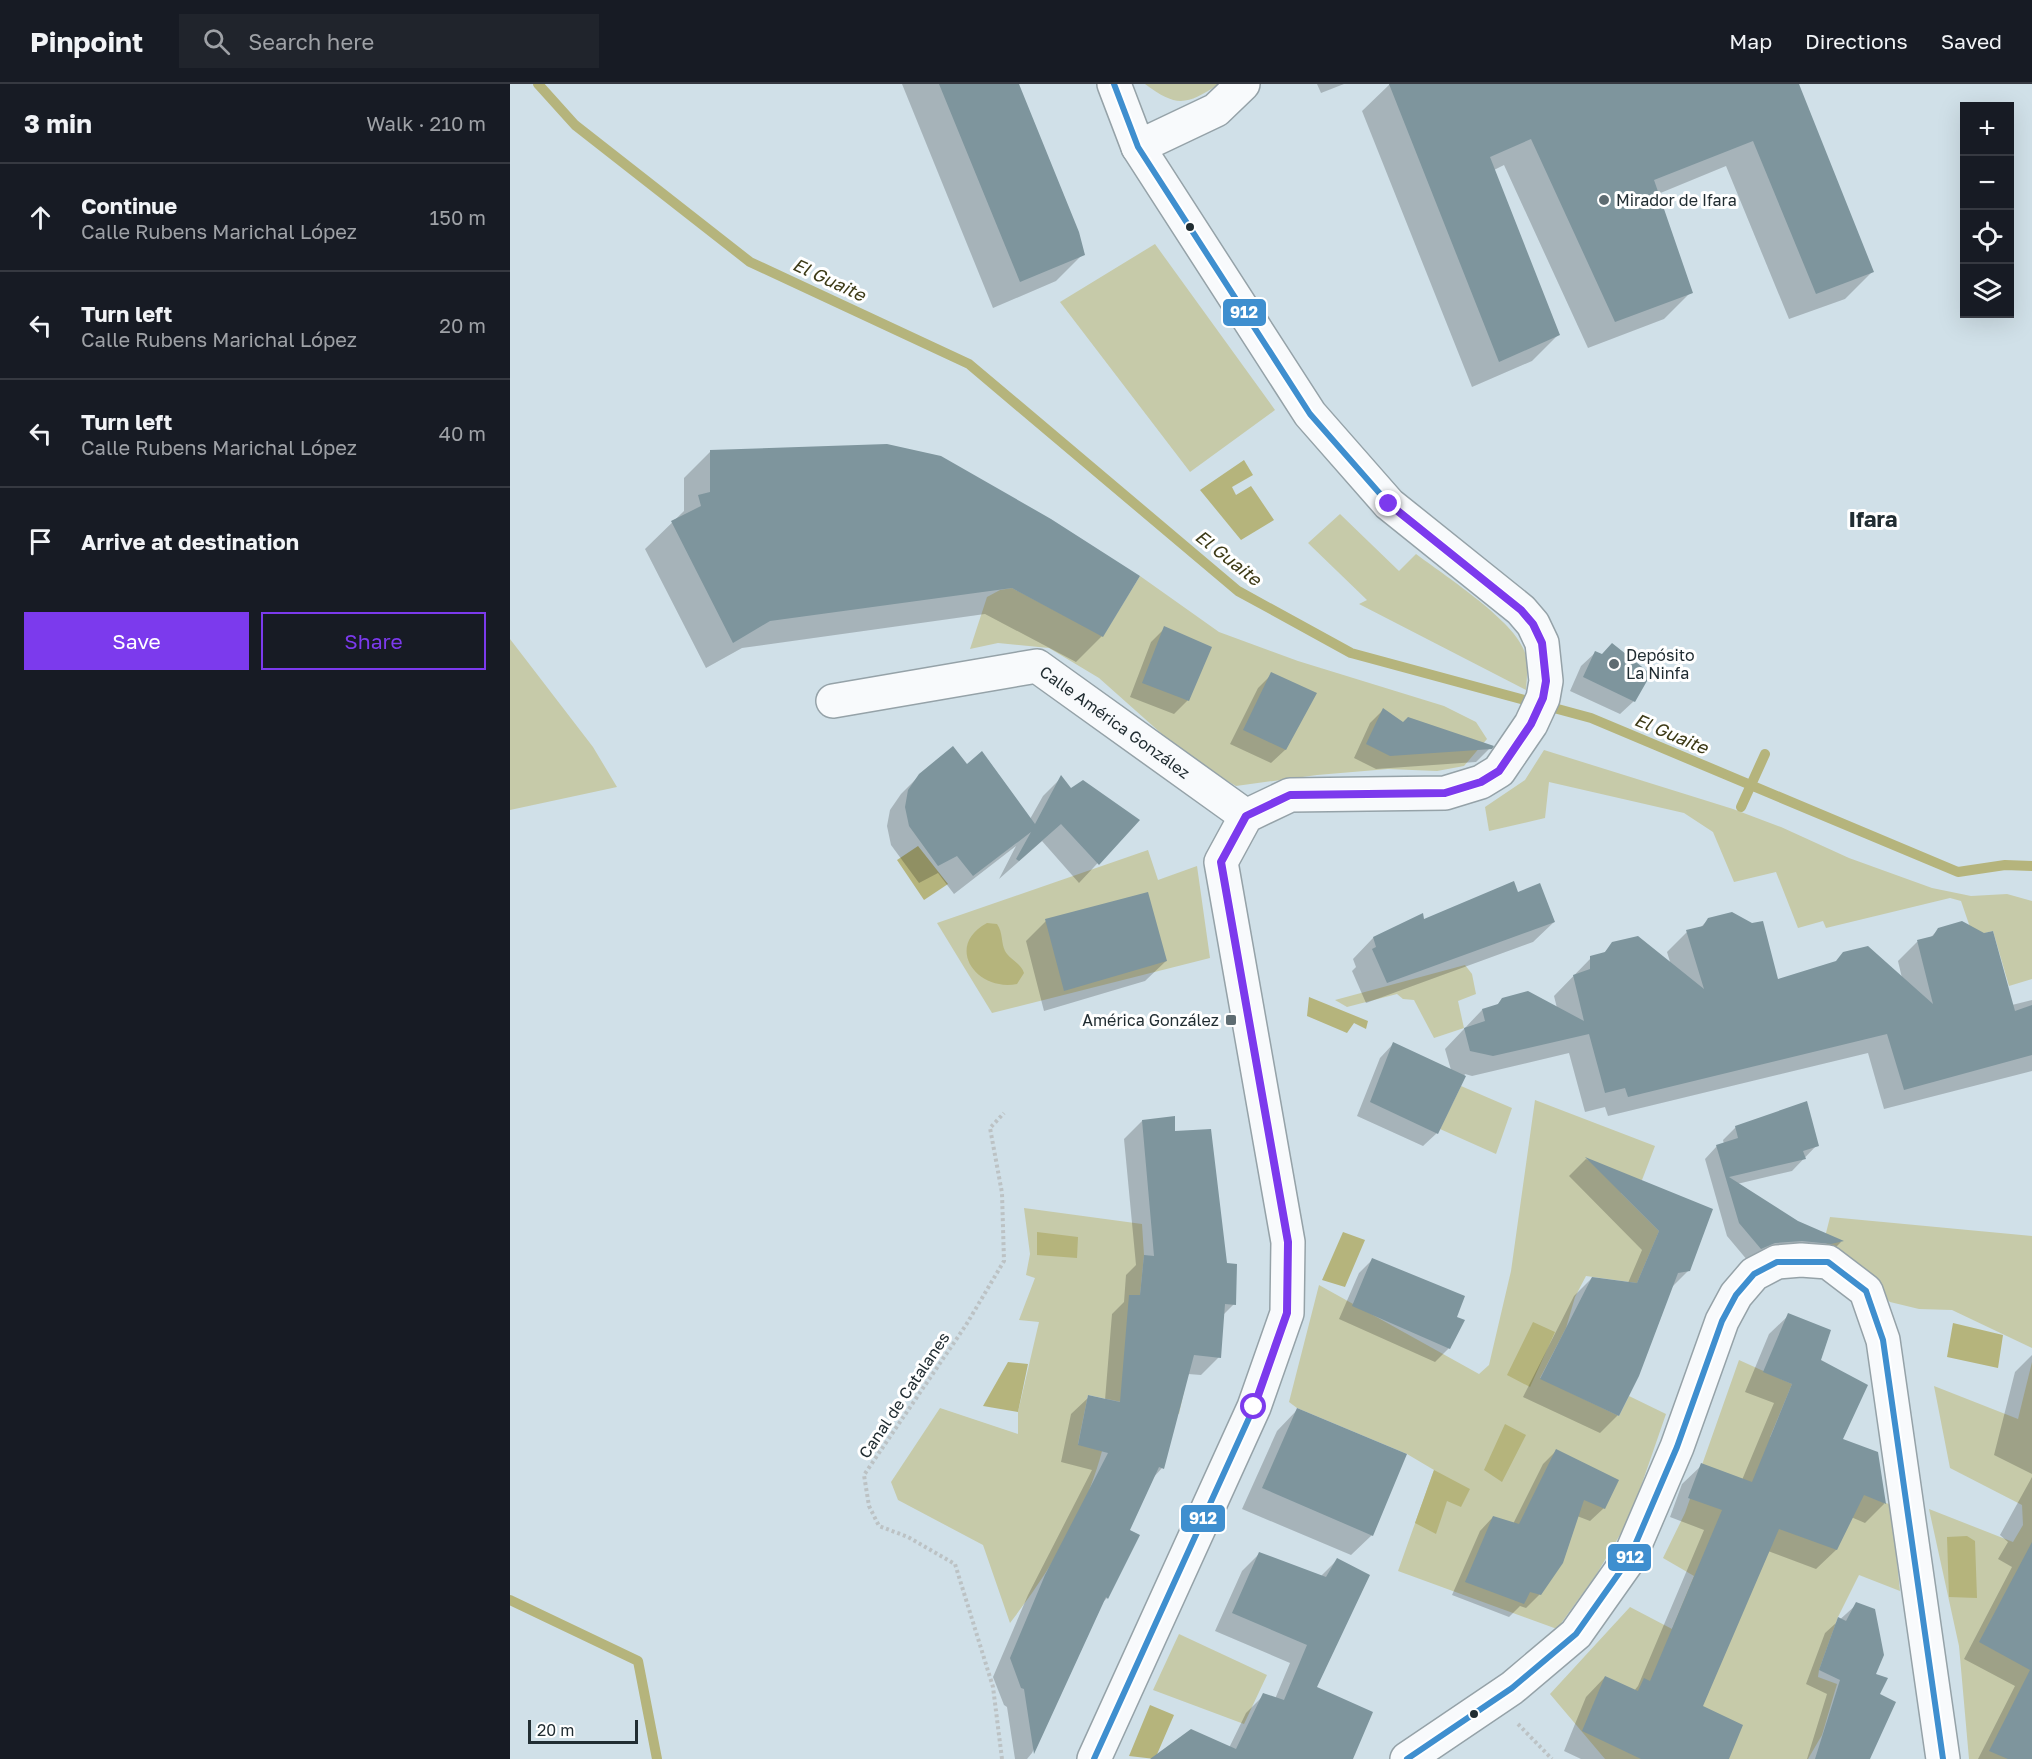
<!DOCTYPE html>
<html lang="en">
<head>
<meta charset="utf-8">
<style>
	body { margin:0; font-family:"Golos Text",sans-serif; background:#20242c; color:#f1f3f6 }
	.controls { position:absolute; right:18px; top:18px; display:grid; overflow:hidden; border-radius:0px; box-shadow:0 6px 24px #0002 }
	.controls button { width:54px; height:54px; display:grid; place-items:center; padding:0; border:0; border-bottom:2px solid #363941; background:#171b24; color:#f1f3f6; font:30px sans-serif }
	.scale { position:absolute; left:18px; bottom:15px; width:110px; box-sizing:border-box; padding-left:6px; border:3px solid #212d32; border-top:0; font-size:16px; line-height:21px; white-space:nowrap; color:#212d32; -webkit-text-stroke:4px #fff; paint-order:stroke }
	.stop { position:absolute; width:18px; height:18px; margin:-14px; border:4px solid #7c3aed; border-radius:50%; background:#fff }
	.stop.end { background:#7c3aed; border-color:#fff; box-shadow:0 2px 6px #0008 }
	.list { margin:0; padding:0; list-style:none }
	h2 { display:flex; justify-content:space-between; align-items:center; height:78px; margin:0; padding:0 24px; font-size:26px }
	h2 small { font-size:20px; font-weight:400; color:#9ea1a6 }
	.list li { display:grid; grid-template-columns:39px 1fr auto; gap:18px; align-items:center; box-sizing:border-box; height:108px; padding:0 24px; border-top:2px solid #363941 }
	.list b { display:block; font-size:22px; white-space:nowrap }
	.list p { margin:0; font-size:20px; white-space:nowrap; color:#9ea1a6 }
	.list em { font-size:20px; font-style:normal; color:#9ea1a6 }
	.actions { display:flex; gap:12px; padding:18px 24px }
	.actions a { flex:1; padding:14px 0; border:2px solid #7c3aed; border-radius:0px; text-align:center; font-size:21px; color:#7c3aed }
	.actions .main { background:#7c3aed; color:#fff }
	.icon { flex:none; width:33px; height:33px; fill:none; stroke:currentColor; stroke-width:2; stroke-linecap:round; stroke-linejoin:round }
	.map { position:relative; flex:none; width:1522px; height:1675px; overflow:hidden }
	header { display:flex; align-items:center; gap:36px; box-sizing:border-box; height:84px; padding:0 30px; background:#171b24; border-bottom:2px solid #363941 }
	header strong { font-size:28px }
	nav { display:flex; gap:33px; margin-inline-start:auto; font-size:21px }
	.search { width:420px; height:54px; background:#20242c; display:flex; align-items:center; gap:15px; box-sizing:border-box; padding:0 21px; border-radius:0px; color:#9ea1a6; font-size:22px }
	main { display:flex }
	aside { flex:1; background:#171b24 }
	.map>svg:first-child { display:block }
	.green { fill:#c6caa9 }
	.water { fill:#b5b47c }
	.shadow { fill:#0003 }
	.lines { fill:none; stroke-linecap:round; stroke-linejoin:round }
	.stream { stroke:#b5b47c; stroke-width:10 }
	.building { fill:#7e959d }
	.minor-casing { stroke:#95a2a8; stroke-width:36 }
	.path { stroke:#bcc2c4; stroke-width:4; stroke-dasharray:3 3; stroke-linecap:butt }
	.minor { stroke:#f8fafc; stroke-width:33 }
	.bus-1-casing { stroke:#fff; stroke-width:10 }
	.bus-1 { stroke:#3f8fcf; stroke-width:6 }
	.route { stroke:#7c3aed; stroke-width:8 }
	.poi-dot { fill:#5e6c72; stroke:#fff; stroke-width:2 }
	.bus-dot { fill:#212d32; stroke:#fff; stroke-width:2 }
	.labels { text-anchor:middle; stroke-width:6; stroke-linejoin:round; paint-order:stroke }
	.poi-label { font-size:16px; fill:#212d32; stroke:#fff; text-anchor:start }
	.street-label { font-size:16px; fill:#212d32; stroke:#fff }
	.water-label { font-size:18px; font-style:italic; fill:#3d3a16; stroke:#fff }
	.district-label { font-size:22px; font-weight:bold; fill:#212d32; stroke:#fff }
	.line-badge { stroke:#fff; stroke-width:2 }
	.badge-label { font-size:16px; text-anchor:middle; font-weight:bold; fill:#fff }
</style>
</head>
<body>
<header>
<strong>Pinpoint</strong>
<div class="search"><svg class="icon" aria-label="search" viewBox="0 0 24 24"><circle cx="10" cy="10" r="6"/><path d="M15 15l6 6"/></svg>Search here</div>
<nav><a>Map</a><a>Directions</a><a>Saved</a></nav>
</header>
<main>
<aside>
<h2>3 min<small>Walk · 210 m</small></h2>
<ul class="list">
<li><svg class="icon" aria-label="ahead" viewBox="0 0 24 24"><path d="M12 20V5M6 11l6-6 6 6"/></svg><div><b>Continue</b><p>Calle Rubens Marichal López</p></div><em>150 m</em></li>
<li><svg class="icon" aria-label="left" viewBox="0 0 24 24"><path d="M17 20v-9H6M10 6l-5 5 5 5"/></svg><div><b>Turn left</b><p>Calle Rubens Marichal López</p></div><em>20 m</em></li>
<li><svg class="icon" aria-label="left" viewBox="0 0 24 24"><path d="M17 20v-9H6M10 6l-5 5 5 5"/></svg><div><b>Turn left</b><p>Calle Rubens Marichal López</p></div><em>40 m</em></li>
<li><svg class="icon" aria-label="arrive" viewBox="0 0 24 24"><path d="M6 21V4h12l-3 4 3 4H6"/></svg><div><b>Arrive at destination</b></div></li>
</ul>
<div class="actions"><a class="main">Save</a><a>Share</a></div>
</aside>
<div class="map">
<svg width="1522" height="1675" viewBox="0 0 1522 1675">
	<rect width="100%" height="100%" fill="#d0e0e8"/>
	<path class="green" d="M635 0H709C677 21 667 24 635 0Z
		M645 160 765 326 680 388 550 218Z
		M830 430 889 487 906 470C934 491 1000 534 1013 564 1019 576 1017 593 1016 606L849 520 857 516 798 459Z
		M630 492 709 548 788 577 934 622 966 638 977 655 954 682 927 687 878 685 807 691 726 702 680 675 589 594 539 564 488 559 460 565 477 513 490 506 502 504 593 552Z
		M0 555 83 663 107 703 0 726Z
		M1034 666 1223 725 1271 743 1339 774 1422 804 1461 812 1497 810 1522 817V895L1499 902 1483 847 1463 852 1451 817 1440 814 1316 844 1313 837 1288 844 1266 788 1224 798 1203 748 1174 729 1039 698 1035 734 979 747 975 723 1015 696Z
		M638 766 648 796 687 782 700 874 482 929 427 839Z
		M955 881 962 890 966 910 948 917 954 944 924 954 904 916 893 915 887 910 837 923 825 916Z
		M951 1002 1002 1024 986 1070 930 1045Z
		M1025 1016 1145 1062 1132 1096 1111 1109 1149 1147 1127 1199 1076 1192 1065 1213 1056 1244 1030 1294 1109 1332 1119 1312 1156 1330 1120 1434 1086 1491 1047 1545 888 1487 924 1386 897 1370 787 1324 779 1318 809 1201 969 1290 979 1281 1001 1187Z
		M514 1124 632 1140 634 1171 630 1211H619L682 1271 669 1330 578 1311 568 1360 592 1367C576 1429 539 1488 500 1539L473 1461 388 1416 381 1398 430 1324 508 1350V1328L529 1238 509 1236 525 1194 516 1191 520 1170Z
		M1320 1133 1522 1152V1264L1442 1226 1409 1225 1380 1218 1355 1194 1317 1169 1316 1149Z
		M1229 1276 1282 1300 1260 1353 1331 1383 1327 1399 1381 1421 1390 1507 1349 1491 1328 1533 1309 1586 1308 1593 1327 1600 1312 1651 1298 1675H1095L1040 1610 1120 1523 1162 1545 1184 1492 1153 1474 1175 1429Z
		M1522 1278V1675H1459L1449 1562 1419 1425 1503 1458 1513 1441 1512 1421 1440 1384 1424 1302 1508 1335Z
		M669 1550 757 1591 734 1640 643 1606Z"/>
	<path class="water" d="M734 376 743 391 722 403 726 411 741 402 764 436 731 456 690 406Z
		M408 762 438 800 414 816 387 776Z
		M477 839 487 840C493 848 491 859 495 867 500 876 511 879 514 889L507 900C466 908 434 862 477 839Z
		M799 913 858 937 856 945 844 939 837 949 797 932Z
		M527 1148 568 1153 567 1174 527 1171Z
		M833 1148 855 1156 835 1203 812 1196Z
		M1023 1238 1045 1248 1020 1303 997 1291Z
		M1443 1239 1493 1251 1488 1284 1437 1273Z
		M498 1278 518 1280 508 1328 473 1322Z
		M995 1340 1016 1351 992 1398 974 1386Z
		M924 1386 960 1405 951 1423 937 1417 926 1450 905 1439Z
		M1457 1452 1465 1457 1467 1514 1439 1513 1437 1453Z
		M640 1621 664 1631 645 1675 619 1672Z"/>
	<path class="shadow" d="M392 0H507L573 170 546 197 483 224Z
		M807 0H834L811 9Z
		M880 0H1287L1362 188 1335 215 1279 235 1216 82 1148 110 1181 208 1154 235 1078 264 994 81 984 86 1048 251 1022 277 962 303 852 27Z
		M201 367 431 374 592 552 566 578 475 530 232 564 196 584 135 465 174 427V394Z
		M655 544 678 616 664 630 620 613 641 558Z
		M1085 569 1124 617 1110 630 1060 607 1071 582Z
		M762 590 805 609 775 666 761 679 720 660 748 604Z
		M873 626 893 640 981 663 966 678 866 685 844 674 860 639Z
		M456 682 520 735 533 712 551 694 561 706 628 736 569 799 532 757 489 795 506 762 444 810 428 789 409 799 381 761 377 742 380 726 391 710 410 691Z
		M1007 810 1044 838 1023 858 856 919 842 887 846 883 843 875 863 854Z
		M1198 836 1267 897 1392 894 1388 877 1407 858 1420 854 1429 845 1502 921 1522 916V987L1374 1025 1358 969 1098 1032 1095 1023 1075 1028 1059 969 962 992 955 990 927 1049 913 1062 847 1032 870 974 883 960 941 986 935 965 972 926 986 922 993 915 1047 924 1044 912 1081 874 1093 870 1103 860 1161 881 1157 868 1177 848 1190 844Z
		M536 837 656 877 635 897 534 927 516 857Z
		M632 1037 663 1048 715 1180 724 1220 712 1232 709 1273 691 1291 678 1290 652 1384 642 1395 618 1447 597 1514 591 1520 522 1669 517 1675H505L497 1623 494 1621 483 1593 518 1511 582 1386 551 1378 561 1330 579 1313 595 1316 602 1230 614 1218 616 1191 626 1181 614 1055Z
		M1226 1043 1307 1061 1282 1087 1227 1100 1288 1138 1331 1158 1320 1169 1238 1177 1217 1152 1195 1075 1207 1062 1214 1060 1213 1056Z
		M1076 1075 1201 1126 1179 1186 1161 1204 1108 1331 1090 1349 1013 1313 1064 1212 1082 1194 1118 1199 1132 1166 1059 1092Z
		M862 1176 945 1234 939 1264 925 1278 829 1235 849 1189Z
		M1279 1231 1309 1277 1331 1356 1367 1369 1374 1420 1355 1439 1341 1433 1326 1466 1306 1485 1258 1467 1191 1623 1217 1675H1071L1054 1667 1076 1613 1095 1593 1124 1607 1128 1602 1194 1446 1160 1433 1172 1400 1192 1381 1232 1396 1264 1319 1235 1308 1259 1250Z
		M1522 1271V1390L1484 1371 1505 1288Z
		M787 1326 862 1451 841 1471 732 1425 767 1347Z
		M1046 1367 1094 1424 1080 1437 1067 1432 1030 1510 1016 1524 1010 1522 999 1533 942 1511 970 1447 983 1433 1003 1440 1033 1380Z
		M1522 1393V1675H1468L1505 1602 1454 1575 1502 1483 1488 1475 1498 1458 1490 1451Z
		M750 1469 810 1493 827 1476 805 1604 841 1675H652L719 1664 736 1629 754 1611 765 1615 780 1579 705 1547 732 1487Z
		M1347 1520 1368 1610 1359 1675H1297L1317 1610 1296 1600 1315 1549Z"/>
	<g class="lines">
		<path class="stream" d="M28 0 65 41 240 178 459 280 728 507 841 569 1081 634 1448 788 1495 781 1522 782
			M1231 723 1255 670
			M0 1516 128 1577 147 1675"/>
	</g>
	<path class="building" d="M429 0H509L569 148 575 171 510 198Z
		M879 0H1289L1364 188 1306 210 1243 57 1144 96 1183 209 1105 238 1021 55 980 73 1050 251 989 278Z
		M377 360 431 372 541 435 630 492 593 553 502 504 260 537 223 559 161 437 191 422 188 411 200 408V366Z
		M654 542 702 563 679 617 632 599Z
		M1102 559 1141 590 1125 618 1073 593 1085 567 1092 570Z
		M761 588 807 609 776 666 733 646Z
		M873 624 893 638 898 633 984 662 982 665 880 672 856 660Z
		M443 662 457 680 472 667 525 740 551 691 561 704 573 696 630 736 589 781 551 740 509 777 506 775 521 748 463 792 447 772 428 782 399 742 395 723 398 706 409 690Z
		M1004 797 1008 808 1030 799 1045 838 877 899 862 865 866 863 863 853 913 829 914 835Z
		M638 808 657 877 554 907 535 835Z
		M1222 828 1242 839 1253 837 1268 895 1326 877 1333 868 1358 862 1423 920 1407 856 1423 852 1428 844 1452 837 1474 849 1483 847 1505 927 1522 921V971L1394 1006 1377 950 1118 1013 1115 1004 1095 1009 1079 950 983 972 960 967 954 944 975 937 972 925 988 920 992 914 1018 907 1074 937 1063 891 1080 885V872L1095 868 1102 858 1128 852 1194 905 1176 846 1193 842 1198 834Z
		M883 958 956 992 928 1050 860 1018Z
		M1297 1017 1309 1062 1293 1067 1296 1075 1219 1093 1288 1137 1334 1157 1321 1160 1292 1157 1265 1159 1251 1165 1229 1139 1206 1061 1228 1054 1225 1042Z
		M665 1032V1047L701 1045 717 1179 727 1180 726 1221 715 1220 711 1274 684 1271 654 1385 649 1383 620 1446 630 1451 598 1515 596 1513 524 1670 514 1605 511 1604 500 1574 535 1491 598 1369 568 1361 578 1311 610 1318 619 1211H630L634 1171 644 1172 632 1036Z
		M1075 1073 1203 1125 1180 1187 1168 1189 1129 1292 1109 1332 1030 1295 1082 1193 1127 1199 1149 1147Z
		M862 1174 955 1212 947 1233 955 1236 940 1265 842 1222Z
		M1278 1229 1321 1246 1311 1276 1358 1301 1333 1355 1368 1368 1376 1420 1354 1411 1327 1466 1269 1445 1193 1622 1233 1641 1219 1675H1131L1072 1647 1095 1592 1128 1607 1134 1594 1140 1597 1212 1426 1178 1414 1191 1379 1242 1398 1282 1300 1253 1288Z
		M787 1324 897 1370 863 1452 752 1404Z
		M1046 1365 1109 1396 1095 1425 1074 1416 1053 1479 1031 1511 1020 1508 1014 1520 955 1498 983 1432 1009 1440Z
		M1522 1458V1675H1498L1479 1667 1520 1586 1469 1558Z
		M749 1468 816 1493 827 1474 860 1491 807 1603 863 1628 843 1675H640L681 1645 726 1665 753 1609 774 1616 797 1561 722 1529Z
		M1346 1518 1365 1525 1374 1571 1366 1590 1378 1594 1370 1610 1386 1618 1360 1675H1305L1330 1596 1309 1586 1328 1533 1336 1537Z"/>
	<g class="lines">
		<g class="minor-casing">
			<g id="minor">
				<path d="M628 63 706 26 733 0"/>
				<path id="s1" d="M323 617 527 582 736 732"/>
				<path d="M584 1675 744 1323 777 1229 778 1158 711 778 736 732 780 711 935 709 971 698 989 687 1021 640 1033 614 1036 597 1032 559 1023 540 1011 526 879 420 800 330 628 63 604 0"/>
				<path d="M897 1675 1002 1604 1066 1550 1119 1475 1167 1363 1212 1237 1226 1211 1244 1190 1267 1178 1291 1176 1318 1178 1356 1207 1373 1256 1433 1675"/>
			</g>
		</g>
		<path class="path" d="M1008 1640 1042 1675
			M492 1675 483 1603 445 1480 398 1453 369 1442 359 1422 354 1391 456 1241 494 1177 492 1109 480 1044 494 1029"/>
		<use href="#minor" class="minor"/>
		<g class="bus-1-casing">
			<path id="bus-1" d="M584 1675 744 1323 777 1229 778 1158 711 778 736 732 780 711 935 709 971 698 989 687 1021 640 1033 614 1036 597 1032 559 1023 540 1011 526 879 420 800 330 628 63 604 0
				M897 1675 1002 1604 1066 1550 1119 1475 1167 1363 1212 1237 1226 1211 1244 1190 1267 1178H1318L1356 1207 1373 1256 1433 1675"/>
		</g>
		<use href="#bus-1" class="bus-1"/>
	</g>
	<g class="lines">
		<path class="route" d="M744 1323 777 1229 778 1158 711 778 736 732 780 711 935 709 971 698 989 687 1021 640 1033 614 1036 597 1032 559 1023 540 1011 526 879 420"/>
	</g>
	<g class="poi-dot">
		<circle cx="1094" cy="116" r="6"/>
		<circle cx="1104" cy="580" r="6"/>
		<rect x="715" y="930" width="12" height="12" rx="3"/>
	</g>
	<g class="bus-dot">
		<circle cx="680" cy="143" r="5"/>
		<circle cx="964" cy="1630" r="5"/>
	</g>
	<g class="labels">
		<g class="poi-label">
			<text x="1106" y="122">Mirador de Ifara</text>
			<text x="1116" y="577">Depósito<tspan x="1116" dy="18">La Ninfa</tspan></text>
			<text x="709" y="942" text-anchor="end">América González</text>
		</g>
		<g class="street-label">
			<text dy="6" stroke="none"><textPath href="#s1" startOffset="303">Calle América González</textPath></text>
			<text transform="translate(394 1311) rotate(-56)" y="6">Canal de Catalanes</text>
		</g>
		<g class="water-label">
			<text transform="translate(319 196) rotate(25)" y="6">El Guaite</text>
			<text transform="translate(718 474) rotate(38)" y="6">El Guaite</text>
			<text transform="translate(1161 650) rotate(23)" y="6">El Guaite</text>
		</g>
		<g class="district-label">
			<text x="1363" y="443">Ifara</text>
		</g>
	</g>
	<g class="line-badge">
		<rect x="712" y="214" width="45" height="29" rx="6" fill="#3f8fcf"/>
		<rect x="670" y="1420" width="46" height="29" rx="6" fill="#3f8fcf"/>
		<rect x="1097" y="1459" width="45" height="29" rx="6" fill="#3f8fcf"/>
	</g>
	<g class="badge-label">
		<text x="734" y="234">912</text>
		<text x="693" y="1440">912</text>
		<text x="1120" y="1479">912</text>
	</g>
</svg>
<div class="controls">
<button>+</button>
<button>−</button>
<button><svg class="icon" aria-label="locate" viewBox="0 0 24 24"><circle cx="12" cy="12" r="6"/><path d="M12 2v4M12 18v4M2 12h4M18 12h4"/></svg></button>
<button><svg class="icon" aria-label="layers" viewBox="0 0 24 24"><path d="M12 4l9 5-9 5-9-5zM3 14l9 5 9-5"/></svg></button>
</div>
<div class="scale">20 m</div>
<div class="stop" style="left:744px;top:1323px"></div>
<div class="stop end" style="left:879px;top:420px"></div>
</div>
</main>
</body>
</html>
